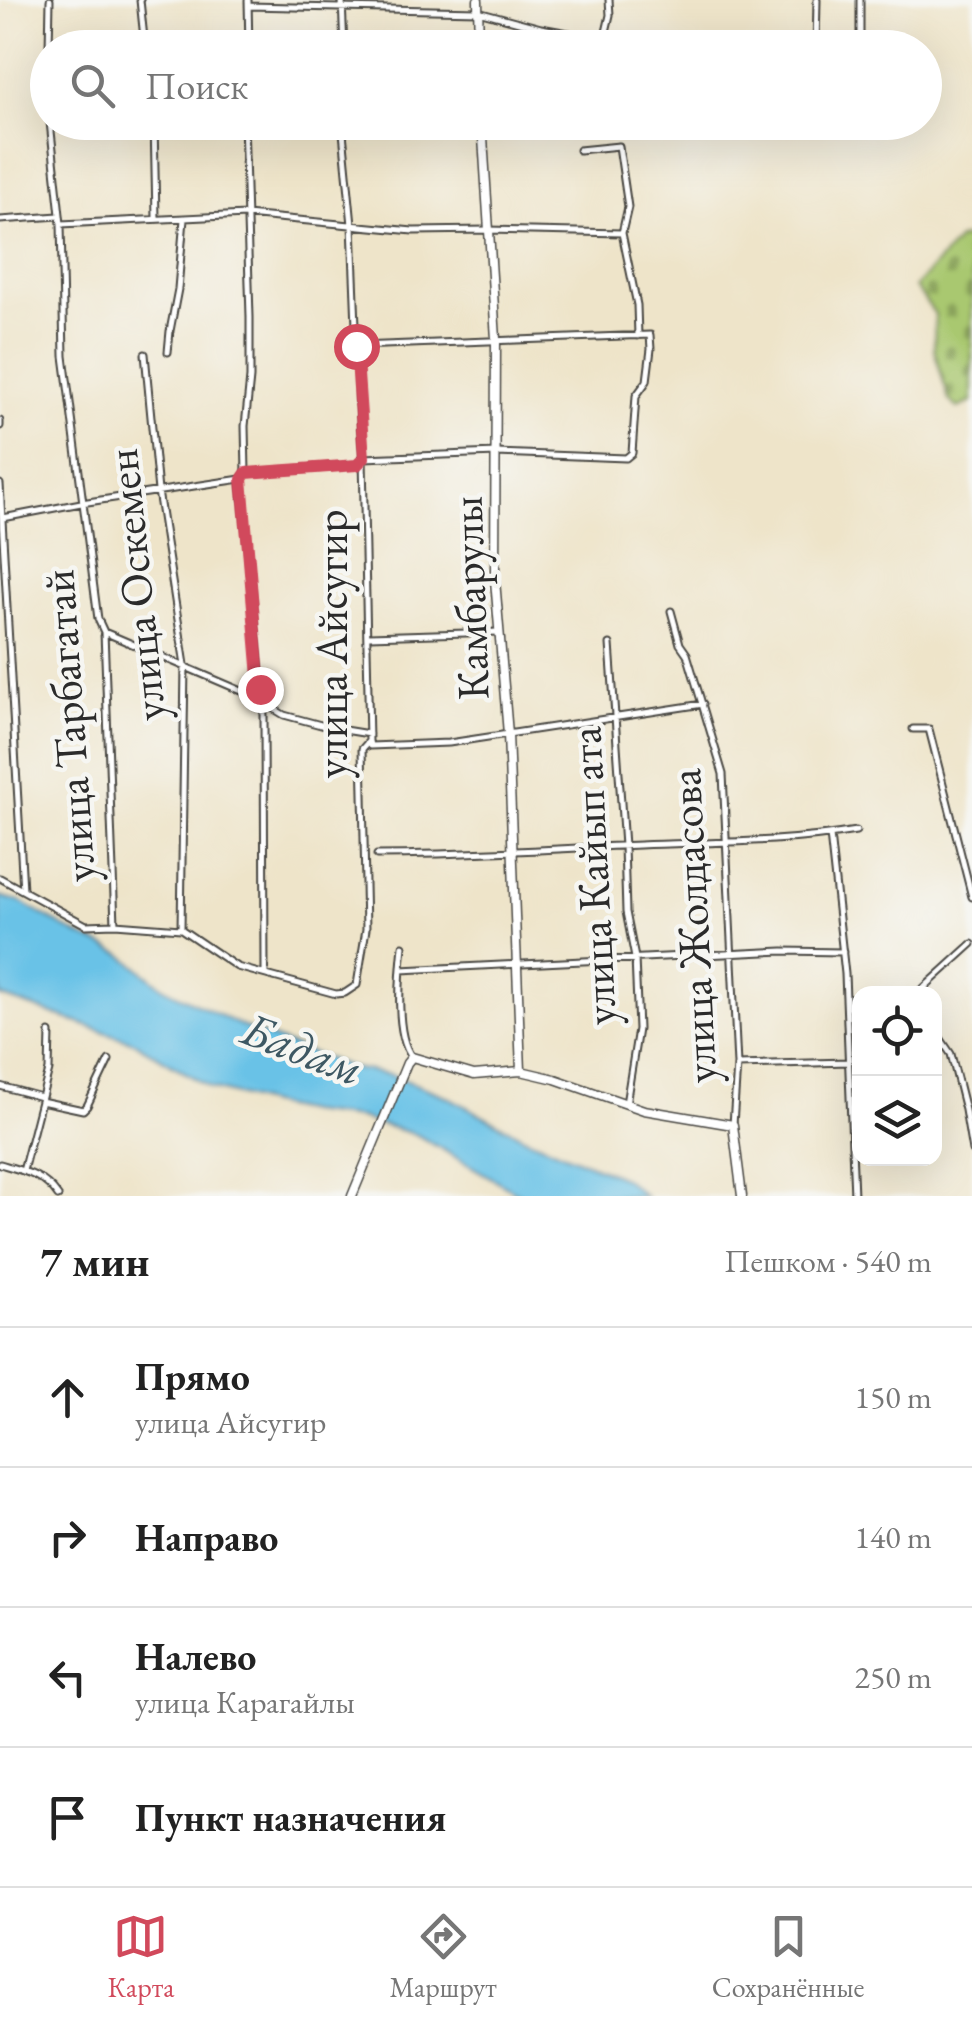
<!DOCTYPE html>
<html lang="ru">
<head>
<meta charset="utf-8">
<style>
	body { margin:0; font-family:"EB Garamond",serif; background:#f6f6f6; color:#222 }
	.controls { position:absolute; right:30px; bottom:30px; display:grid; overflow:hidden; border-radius:20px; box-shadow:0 10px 40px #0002 }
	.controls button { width:90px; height:90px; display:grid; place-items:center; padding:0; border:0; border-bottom:2px solid #e0e0e0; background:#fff; color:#222; font:50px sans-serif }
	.stop { position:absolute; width:30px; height:30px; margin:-22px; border:8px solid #d1495b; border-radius:50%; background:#fff }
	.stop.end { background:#d1495b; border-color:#fff; box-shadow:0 2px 10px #0008 }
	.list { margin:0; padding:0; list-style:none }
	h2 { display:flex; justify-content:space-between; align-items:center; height:130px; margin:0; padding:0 40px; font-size:42px }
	h2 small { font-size:32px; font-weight:400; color:#767676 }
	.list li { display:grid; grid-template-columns:65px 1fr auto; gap:30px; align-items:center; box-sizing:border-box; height:140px; padding:0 40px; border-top:2px solid #e0e0e0 }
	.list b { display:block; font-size:38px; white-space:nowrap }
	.list p { margin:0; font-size:32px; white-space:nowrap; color:#767676 }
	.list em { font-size:32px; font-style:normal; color:#767676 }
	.icon { flex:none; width:55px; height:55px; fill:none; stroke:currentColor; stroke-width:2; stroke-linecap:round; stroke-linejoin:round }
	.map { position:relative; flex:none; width:972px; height:1196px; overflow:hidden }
	.search { position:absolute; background:#fff; box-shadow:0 10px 40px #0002; left:30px; right:30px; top:30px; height:110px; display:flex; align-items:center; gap:25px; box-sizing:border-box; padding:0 35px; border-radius:55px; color:#767676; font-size:38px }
	.sheet { height:690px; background:#fff }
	nav { display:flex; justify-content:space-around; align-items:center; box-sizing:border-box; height:140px; border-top:2px solid #e0e0e0; background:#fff; font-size:28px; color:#767676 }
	nav a { display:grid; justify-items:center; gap:5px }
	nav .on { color:#d1495b }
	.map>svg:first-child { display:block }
	.cemetery { fill:url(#cemetery-stones); stroke:#6a7a4d; stroke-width:2.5 }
	.water { fill:#69c2e7; stroke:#4a7689; stroke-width:2.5 }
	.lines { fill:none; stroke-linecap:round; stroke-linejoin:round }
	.street-casing { stroke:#484743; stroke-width:9 }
	.secondary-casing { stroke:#484743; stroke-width:11 }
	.street { stroke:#fff; stroke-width:5 }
	.secondary { stroke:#fff; stroke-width:8 }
	.route { stroke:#d1495b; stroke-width:12 }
	.labels { text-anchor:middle; stroke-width:9; stroke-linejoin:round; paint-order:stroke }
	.street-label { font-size:45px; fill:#2b2b2b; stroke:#f6f6f2 }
	.water-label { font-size:48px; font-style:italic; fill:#3e5863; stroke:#f6f6f2 }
</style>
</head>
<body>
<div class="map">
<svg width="972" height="1196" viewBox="0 0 972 1196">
	<defs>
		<pattern id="cemetery-stones" width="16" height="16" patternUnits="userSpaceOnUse" patternTransform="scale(2.5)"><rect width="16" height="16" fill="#a9c86f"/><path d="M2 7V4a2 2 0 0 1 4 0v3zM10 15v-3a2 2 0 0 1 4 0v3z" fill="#8aa35b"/></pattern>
	</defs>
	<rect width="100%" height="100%" fill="#f6f6f2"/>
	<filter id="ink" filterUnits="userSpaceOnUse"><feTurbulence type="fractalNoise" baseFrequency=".01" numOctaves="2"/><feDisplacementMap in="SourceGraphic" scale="20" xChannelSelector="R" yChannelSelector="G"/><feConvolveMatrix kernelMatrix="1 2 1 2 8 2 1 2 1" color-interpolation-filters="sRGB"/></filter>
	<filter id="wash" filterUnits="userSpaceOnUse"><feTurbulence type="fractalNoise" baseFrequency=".0048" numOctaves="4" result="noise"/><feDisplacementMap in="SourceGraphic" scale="40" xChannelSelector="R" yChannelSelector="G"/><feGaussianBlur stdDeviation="2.25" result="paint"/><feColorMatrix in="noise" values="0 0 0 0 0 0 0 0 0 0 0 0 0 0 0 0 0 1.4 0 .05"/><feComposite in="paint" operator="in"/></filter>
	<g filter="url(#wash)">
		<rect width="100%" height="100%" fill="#eee4c9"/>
		<path class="cemetery" d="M972 237V402L958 408 949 400 934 349 935 314 915 287 959 239Z"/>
		<path class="water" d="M0 896 20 902 76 934 121 954 164 988 250 1030 352 1068 391 1075 446 1096 526 1138 623 1178 645 1196H523L417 1135 359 1118 307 1112 269 1104 211 1088 134 1042 0 996Z"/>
	</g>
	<g filter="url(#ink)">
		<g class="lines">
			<g class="street-casing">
				<path id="street" d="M140 0 145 48
					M248 0 249 48
					M342 0 344 48
					M248 6 478 11 541 28 596 38 606 32 610 15 609 0
					M49 48 50 0
					M816 48 817 0
					M860 48V0
					M50 122 61 224 64 356 98 619 104 632 115 924
					M154 122 156 218
					M244 122 250 317V378L245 426 246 473 241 479 264 715 265 974
					M367 122H398
					M579 150 619 146 628 207 622 233 637 305 638 336
					M0 220 59 216
					M61 224 246 215 413 231 488 230 622 233
					M168 352 170 331 178 289 184 219
					M145 354 158 491 185 665 181 929
					M0 421V426
					M246 473 357 465 363 458 497 453 626 458 632 453 636 396 647 381 651 349 650 335 358 346
					M0 484 23 890
					M3 518 81 503 241 479
					M671 611 680 644 687 654 723 774 737 1065 733 1125
					M104 632 251 695 284 715 332 728 369 734
					M369 636 499 632
					M610 644 624 846 626 912 635 958 638 1029 626 1104
					M913 729H929L972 897
					M369 741 370 746 449 743 703 704
					M830 835 845 974 854 1196
					M377 855C465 855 552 849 640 845 711 842 785 843 856 831
					M0 878 86 925 115 924 181 929 237 967 336 994 345 993 357 985 366 929 362 749 369 741 363 458 359 402 352 225 342 122
					M403 946C400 974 394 1035 412 1057
					M401 970 783 951 843 952
					M917 994 972 944
					M934 1029 951 1054 965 1110 972 1151
					M737 1065 849 1062
					M0 1086 41 1097
					M41 1101 83 1110 87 1106 109 1060
					M0 1164C24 1171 44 1175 58 1196
					M23 1171 49 1070 50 1033"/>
			</g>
			<g class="secondary-casing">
				<path id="secondary" d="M478 0 479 48
					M482 122 496 339 495 580 508 734 521 1071
					M352 1196 407 1063 412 1057 474 1075 521 1071 555 1079 644 1110 733 1125 742 1196"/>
			</g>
			<use href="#street" class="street"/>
			<use href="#secondary" class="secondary"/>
		</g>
	</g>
	<g class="lines" filter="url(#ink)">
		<path class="route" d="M260 689 242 479 246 473 357 465 364 458 356 346"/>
	</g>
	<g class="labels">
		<g class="street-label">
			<text transform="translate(135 585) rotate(-96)" y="16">улица Оскемен</text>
			<text transform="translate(469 598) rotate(-92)" y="16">Камбарулы</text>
			<text transform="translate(331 644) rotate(-90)" y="16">улица Айсугир</text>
			<text transform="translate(68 726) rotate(-94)" y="16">улица Тарбагатай</text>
			<text transform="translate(592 876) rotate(-93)" y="16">улица Кайып ата</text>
			<text transform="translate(692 926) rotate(-93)" y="16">улица Жолдасова</text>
		</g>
		<g class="water-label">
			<text transform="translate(303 1048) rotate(21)" y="17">Бадам</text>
		</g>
	</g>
</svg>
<div class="controls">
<button><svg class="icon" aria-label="locate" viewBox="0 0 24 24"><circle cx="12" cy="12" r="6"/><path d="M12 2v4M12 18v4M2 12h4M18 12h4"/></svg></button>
<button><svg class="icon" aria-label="layers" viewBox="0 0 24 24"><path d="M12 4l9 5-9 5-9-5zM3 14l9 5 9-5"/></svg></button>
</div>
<div class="stop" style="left:356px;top:346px"></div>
<div class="stop end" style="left:260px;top:689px"></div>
<div class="search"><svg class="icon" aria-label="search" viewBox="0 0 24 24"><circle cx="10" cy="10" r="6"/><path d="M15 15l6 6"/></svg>Поиск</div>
</div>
<section class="sheet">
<h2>7 мин<small>Пешком · 540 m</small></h2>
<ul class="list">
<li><svg class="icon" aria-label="ahead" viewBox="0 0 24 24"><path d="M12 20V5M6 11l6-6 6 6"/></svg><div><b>Прямо</b><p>улица Айсугир</p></div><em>150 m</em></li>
<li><svg class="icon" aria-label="right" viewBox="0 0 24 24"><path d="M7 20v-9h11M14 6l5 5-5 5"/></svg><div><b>Направо</b></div><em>140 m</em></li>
<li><svg class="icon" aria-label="left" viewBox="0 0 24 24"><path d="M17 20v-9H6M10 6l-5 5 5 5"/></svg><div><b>Налево</b><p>улица Карагайлы</p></div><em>250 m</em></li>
<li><svg class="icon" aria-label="arrive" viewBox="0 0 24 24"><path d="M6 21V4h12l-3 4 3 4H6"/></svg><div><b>Пункт назначения</b></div></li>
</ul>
</section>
<nav>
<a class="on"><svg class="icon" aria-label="map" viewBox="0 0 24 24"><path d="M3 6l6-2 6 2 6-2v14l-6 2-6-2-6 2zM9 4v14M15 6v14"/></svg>Карта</a>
<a><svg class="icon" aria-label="directions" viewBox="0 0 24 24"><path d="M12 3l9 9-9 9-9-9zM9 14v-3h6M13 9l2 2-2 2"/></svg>Маршрут</a>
<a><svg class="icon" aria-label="saved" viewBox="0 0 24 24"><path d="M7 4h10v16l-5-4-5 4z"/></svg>Сохранённые</a>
</nav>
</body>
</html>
